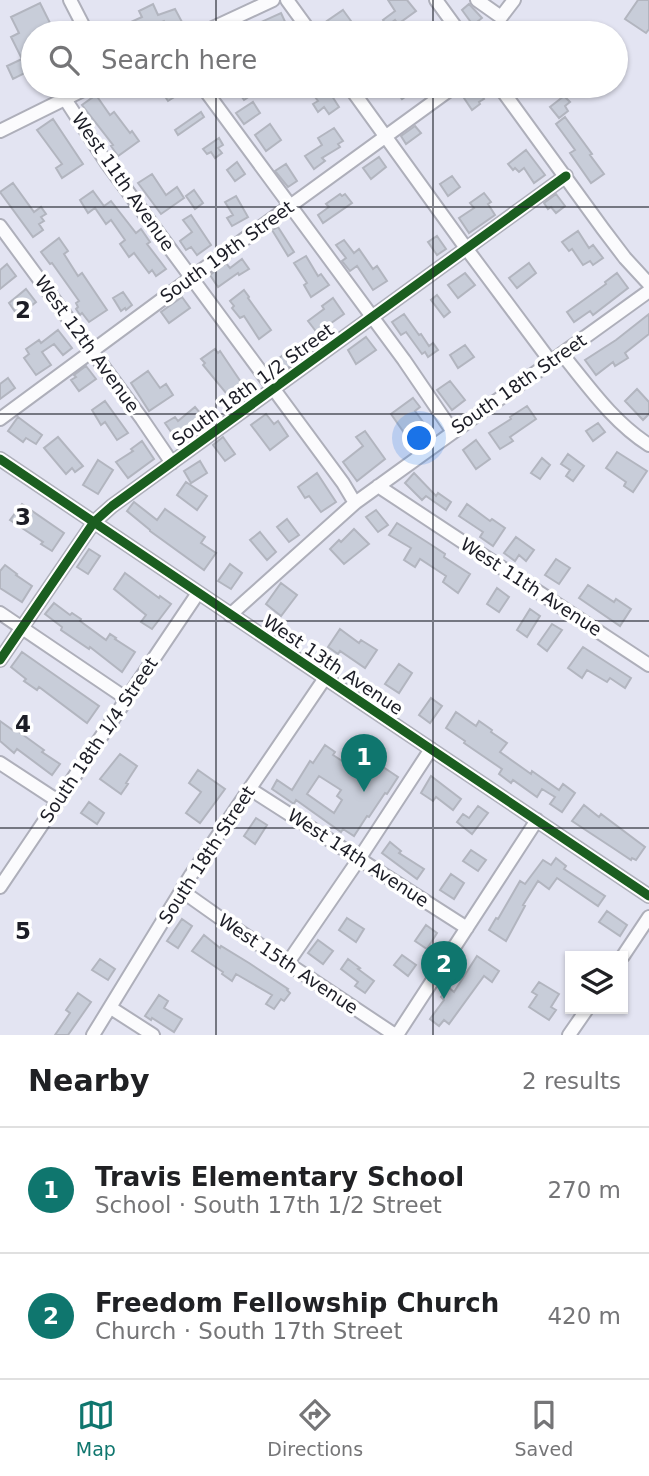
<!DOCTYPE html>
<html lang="en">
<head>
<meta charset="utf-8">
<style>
	body { margin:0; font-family:"DejaVu Sans",sans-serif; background:#f6f6f6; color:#202124 }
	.controls { position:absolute; right:21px; bottom:21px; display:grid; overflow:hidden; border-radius:0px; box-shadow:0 2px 5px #0004 }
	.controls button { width:63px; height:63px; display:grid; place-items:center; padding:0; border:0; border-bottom:2px solid #e0e0e0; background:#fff; color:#202124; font:35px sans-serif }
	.you { position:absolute; left:420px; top:439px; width:24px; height:24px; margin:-18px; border:5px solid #fff; border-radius:50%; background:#1a73e8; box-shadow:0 0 0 10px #1a73e833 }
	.badge { display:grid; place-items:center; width:46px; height:46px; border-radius:50%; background:#0f766e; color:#fff; font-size:23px; font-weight:700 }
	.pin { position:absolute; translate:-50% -58px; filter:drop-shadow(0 2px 4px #0008) }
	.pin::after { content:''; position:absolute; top:37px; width:24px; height:21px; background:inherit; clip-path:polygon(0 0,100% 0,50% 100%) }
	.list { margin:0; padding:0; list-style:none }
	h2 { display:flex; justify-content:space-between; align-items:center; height:91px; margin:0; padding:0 28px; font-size:30px }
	h2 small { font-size:23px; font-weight:400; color:#757577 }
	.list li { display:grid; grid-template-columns:46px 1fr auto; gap:21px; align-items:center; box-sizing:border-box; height:126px; padding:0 28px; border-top:2px solid #e0e0e0 }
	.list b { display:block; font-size:26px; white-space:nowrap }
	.list p { margin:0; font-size:23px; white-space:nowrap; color:#757577 }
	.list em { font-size:23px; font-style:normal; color:#757577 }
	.icon { flex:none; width:38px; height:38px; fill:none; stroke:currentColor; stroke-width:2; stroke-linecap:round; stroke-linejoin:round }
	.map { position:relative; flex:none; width:649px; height:1035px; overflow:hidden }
	.search { position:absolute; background:#fff; box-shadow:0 2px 5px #0004; left:21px; right:21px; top:21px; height:77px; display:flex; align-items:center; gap:18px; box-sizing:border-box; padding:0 24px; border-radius:38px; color:#757577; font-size:26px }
	.sheet { height:343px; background:#fff }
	nav { display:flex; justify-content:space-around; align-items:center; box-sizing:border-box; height:98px; border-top:2px solid #e0e0e0; background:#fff; font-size:19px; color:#757577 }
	nav a { display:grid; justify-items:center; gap:4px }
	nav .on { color:#0f766e }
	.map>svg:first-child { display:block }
	.building { fill:#c8cdd9; stroke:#b2b5bf; stroke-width:2; fill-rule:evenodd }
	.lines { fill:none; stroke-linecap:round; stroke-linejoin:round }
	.minor-casing { stroke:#aeafba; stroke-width:16 }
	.minor { stroke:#fbfbfd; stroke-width:12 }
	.cycleway-casing { stroke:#fff; stroke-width:13 }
	.cycleway { stroke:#1b5e20; stroke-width:9 }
	.grid { fill:none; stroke:#1c1d26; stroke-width:2; stroke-opacity:0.55 }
	.labels { text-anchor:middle; stroke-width:7; stroke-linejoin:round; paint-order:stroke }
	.street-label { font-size:18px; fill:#1c1d26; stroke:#fff }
	.grid-label { font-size:23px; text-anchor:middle; font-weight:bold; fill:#1c1d26; stroke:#fff; stroke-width:7; stroke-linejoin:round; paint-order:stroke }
</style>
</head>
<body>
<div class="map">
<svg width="649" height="1035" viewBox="0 0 649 1035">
	<rect width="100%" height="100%" fill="#e3e4f2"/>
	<path class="building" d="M388 0H407L416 11 398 24 395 20 387 26 383 20 395 11Z
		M638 0H649V29L646 33 625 19Z
		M40 3 55 33H33V69L13 79 7 66 22 59 11 37 19 33 11 17Z
		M153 4 158 15 175 9 182 22 168 29 164 21 137 33 131 22 142 17 139 11Z
		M469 4 482 18 473 25 462 10Z
		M343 10 351 21 336 33H320L319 31 330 24 327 21Z
		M281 13 287 26 272 33H237Z
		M158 86H181L184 91 168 101Z
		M234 86H265L244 100Z
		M307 86H318L325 96 330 93 339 107 329 114 324 107 318 112 313 104 318 101Z
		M400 86H420L402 99 395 89Z
		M476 86 484 99 479 102 480 104 472 110 462 95Z
		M96 95 110 115 114 112 130 133 132 131 139 141 118 156 111 146 113 145 82 105Z
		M564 96 570 102 565 106 568 111 559 118 550 107Z
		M253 102 260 113 244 124 236 113Z
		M201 112 204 117 178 135 175 130Z
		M565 117 592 154 590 155 604 174 591 183 570 153 575 150 556 124Z
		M53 119 83 164 62 178 56 168 62 164 37 130Z
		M270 124 281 140 266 151 255 135Z
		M415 126 421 133 406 144 401 136Z
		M334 128 343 141 338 144 340 147 322 158 325 161 314 169 305 156 322 145 318 138Z
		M219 138 223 145 218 148 222 153 215 158 211 152 207 154 203 149Z
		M526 150 545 175 534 183 524 168 519 172 515 168 513 170 508 164Z
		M379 157 386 167 371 179 363 168Z
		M237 162 245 174 235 181 227 170Z
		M286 164 297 181 288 187 275 171Z
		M152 174 166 195 177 187 184 198 161 214 138 183Z
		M452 176 460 187 448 196 440 184Z
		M13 183 34 212 41 207 46 214 41 217 44 221 39 224 43 230 33 237 0 192Z
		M194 190 203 203 195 209 186 196Z
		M93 191 104 206 111 201 136 233 141 229 150 242 147 244 166 269 156 276 152 270 149 273 134 253 129 257 120 244 125 240 111 220 106 224 95 208 88 213 80 200Z
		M484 193 491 202 488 204 495 215 469 233 459 218 474 208 470 203Z
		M340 194 342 196 345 194 352 203 323 223 318 215 329 207 326 204Z
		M556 194 565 206 556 213 551 207 548 209 544 203Z
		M236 196 248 217 232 226 227 218 233 215 225 202Z
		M191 215 211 245 197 255 191 247 186 250 180 241 192 232 183 220Z
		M278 227 294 252 288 256 272 230Z
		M578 231 589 248 593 245 603 258 593 265 590 261 583 265 572 249 569 251 562 242Z
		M437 236 446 249 437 255 428 242Z
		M59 238 68 251 64 254 78 276 82 273 107 310 89 322 82 313 80 315 76 309 78 307 76 303 79 301 52 263 50 264 41 252Z
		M344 240 354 253 359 249 373 269 377 266 387 281 373 290 357 266 350 271 342 261 346 258 336 245Z
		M306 256 318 276 321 274 329 285 311 297 304 285 307 283 294 263Z
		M242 259 249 269 239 275 238 273 218 287 210 275 226 263 230 268Z
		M529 263 536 273 517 288 509 278Z
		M7 264 16 276 0 289V270Z
		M465 273 475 285 458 298 448 285Z
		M617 273 628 288 593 315 590 311 574 322 567 312 606 284 605 282Z
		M26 289 36 302 25 311 23 308 16 313 9 303Z
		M244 290 249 297 248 298 271 330 259 339 244 316 240 318 232 308 234 306 230 301Z
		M123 292 132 305 126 310 125 308 121 311 113 298Z
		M437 295 450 312 444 317 431 300Z
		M182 297 190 308 169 323 161 312Z
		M333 298 344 314 327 326 330 332 321 338 308 321 324 309 322 306Z
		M404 314 419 335 421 334 429 346 433 343 438 350 428 357 425 352 422 354 406 332 401 335 392 322Z
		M649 314V334L625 353 628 358 615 366 613 362 596 375 585 360 616 340Z
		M58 330 72 348 63 355 54 344 42 352 51 365 36 375 24 358 29 354 26 349 39 340 41 343Z
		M366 337 376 350 356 364 348 350Z
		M465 345 474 357 458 368 450 355Z
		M215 349 218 353 220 351 249 394 235 404 203 365 205 363 201 359Z
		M287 352 295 362 281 373 273 363Z
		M86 366 96 379 79 391 71 380 76 377 74 375Z
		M148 371 160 388 166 384 173 395 149 411 131 383Z
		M8 378 15 388 0 399V384Z
		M450 381 465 400 452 410 437 390Z
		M637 389 649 402V414L643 420 625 401Z
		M413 398 420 407 415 411 423 422 419 424 426 433 418 438 412 429 405 434 391 414Z
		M105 401 128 433 117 440 105 422 101 425 92 410Z
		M527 406 536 419 510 437 513 441 500 449 489 433 511 419 510 417Z
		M195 407 206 420 178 442 165 423 175 417 178 421Z
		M266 414 274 424 278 421 288 436 270 450 251 425Z
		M18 417 42 435 36 444 26 438 23 442 8 431Z
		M598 423 605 432 593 441 586 431Z
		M365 431 385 459 357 481 343 462 363 446 356 437Z
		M58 437 83 466 75 472 72 468 66 474 44 448Z
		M223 437 235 454 225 461 213 445Z
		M476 440 490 459 476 469 463 450Z
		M142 441 154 459 128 478 116 462 133 451 131 449Z
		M617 452 647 471 633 492 624 486 626 482 606 468Z
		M568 454 584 466 573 481 566 476 570 470 561 464Z
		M542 458 550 465 540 479 531 473Z
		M98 460 113 470 98 494 83 485Z
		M200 461 207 473 191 483 184 471Z
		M317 473 336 502 321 512 309 496 305 498 298 487Z
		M414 473 436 496 438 493 451 502 446 510 426 496 422 500 405 483Z
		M186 482 207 496 197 510 177 495Z
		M134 502 157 520 165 509 205 537 201 543 216 553 204 570 150 531V530L127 511Z
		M22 504 64 533 52 551 41 544 43 542 10 520Z
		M467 504 490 521 492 519 505 528 493 546 480 537 483 532 459 516Z
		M376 510 388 525 378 532 366 517Z
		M287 519 299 535 289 542 277 527Z
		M397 523 430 544 445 554 444 557 470 574 458 593 443 582 446 576 420 559 415 567 404 560 411 548 389 535Z
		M354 529 369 544 344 564 330 549 339 540 341 542Z
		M260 532 276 552 267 560 250 540Z
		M516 537 534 550 526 561 519 555 515 561 504 553Z
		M89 549 100 556 88 574 77 567Z
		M556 559 570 568 559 584 545 575Z
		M230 564 242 573 231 589 218 581Z
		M5 565 17 574 16 575 32 586 22 602 0 588V571Z
		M125 573 159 598 160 596 171 604 152 629 141 622 146 615 114 589Z
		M281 583 297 595 281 616 266 604Z
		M588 585 614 602 616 599 631 609 620 626 579 598Z
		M497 588 509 597 499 612 487 604Z
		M54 603 70 615 72 613 81 619 80 621 106 640 110 634 116 638 115 639 135 652 122 672 90 647 89 649 61 630 62 627 45 614Z
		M530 609 540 616 527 637 517 630Z
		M552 624 562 630 547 651 538 644Z
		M340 629 359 643 361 640 377 650 365 668 340 651 338 654 328 647Z
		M583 647 631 678 625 688 610 678 607 682 587 670 582 678 568 668Z
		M22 652 99 706 87 723 39 687 37 690 24 681 26 679 11 667Z
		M399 664 412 673 399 693 385 684Z
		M431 698 442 706 430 723 419 715Z
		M456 712 476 726 479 721 492 730 491 732 507 743 500 752 531 774 532 771 559 790 563 784 575 793 562 812 550 804 555 797 542 789 537 797 513 780 511 783 499 774 502 769 464 743 465 741 446 728Z
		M0 721 14 731 15 729 26 737 44 750 42 752 60 764 52 775 17 749 14 753 0 741Z
		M325 745 335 752 333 755 356 770 357 767 369 775 377 763 398 777 387 794 385 793 369 817 367 816 354 836 343 829 341 832 296 800 294 804 272 789 277 780 292 790 310 761 313 763ZM319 776 341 790 337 796 342 800 334 813 307 794Z
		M120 754 137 766 126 783 128 784 121 794 100 779Z
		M198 770 225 789 200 823 186 813 201 792 189 783Z
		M431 776 461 799 453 810 436 797 433 801 421 793Z
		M89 802 104 813 97 824 81 813Z
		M584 805 599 817 601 814 645 847 636 860 632 858 631 860 616 850 572 821Z
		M478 806 488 813 472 834 457 822 463 814 469 818Z
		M256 818 267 825 255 844 244 836Z
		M390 842 401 851 399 853 424 869 417 879 382 853Z
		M471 850 486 860 478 871 463 861Z
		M556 858 566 866 564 869 605 896 598 906 557 878 549 889 538 881 523 905 525 906 506 941 489 930 496 918 498 919 520 881 525 884 543 860 551 865Z
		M451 874 464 883 454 899 440 890Z
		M607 911 627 925 620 936 599 922Z
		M347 918 364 929 356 942 339 930Z
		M182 919 192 926 178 948 167 941Z
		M426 925 437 933 427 949 415 941Z
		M204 935 220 948 221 946 249 963 288 989 287 990 290 993 284 1001 281 999 274 1009 266 1004 272 995 236 974 232 981 222 974 223 972 192 951Z
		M318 940 333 951 323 964 308 953Z
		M402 955 416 965 408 976 394 965Z
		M477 956 499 971 492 982 484 976 449 1024 444 1020 439 1026 430 1019 444 1000 441 997 448 987 454 992Z
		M100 959 115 969 108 980 92 970Z
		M348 959 360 968 358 969 374 981 365 993 355 986 358 982 341 969Z
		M539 982 559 994 551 1007 556 1010 549 1020 529 1007 537 995 532 992Z
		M78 993 91 1002 68 1035H55L70 1013 66 1010Z
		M159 995 168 1001 164 1008 182 1019 174 1032 152 1018 151 1020 145 1016Z"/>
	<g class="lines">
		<g class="minor-casing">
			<path id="minor" d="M70 0 87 33
				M287 0 311 33
				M436 0 460 33
				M477 0 501 17 514 0
				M202 33 273 0
				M202 86 404 360 453 432
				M349 86 466 248 551 362
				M499 86 603 229 625 258 649 284
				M65 99 106 162 343 483 355 503
				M0 131 91 86
				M0 226 142 419 172 463
				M562 354C589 387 613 422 649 445
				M0 419 191 278 455 86
				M0 459 649 896
				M378 486 649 665
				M0 613 127 699
				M230 615 355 503 649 291
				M0 660 94 522 112 506 566 176
				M0 763 58 801
				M250 789 467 928
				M0 887 198 593
				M182 891 230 925 395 1035
				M623 956 649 917
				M287 964 359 859 431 749
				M111 1008 153 1035
				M93 1035 191 875 325 678
				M397 1035 537 820
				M569 1035 587 1009"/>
		</g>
		<use href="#minor" class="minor"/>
		<g class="cycleway-casing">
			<path id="cycleway" d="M0 459 649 896
				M0 660 94 522 112 506 566 176"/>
		</g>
		<use href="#cycleway" class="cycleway"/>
	</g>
	<path class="grid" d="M216 0V33M433 0V33M216 86V1035M433 86V1035M0 207H649M0 414H649M0 621H649M0 828H649"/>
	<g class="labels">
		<g class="street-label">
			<text transform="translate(123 182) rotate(55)" y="6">West 11th Avenue</text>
			<text transform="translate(227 252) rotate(-36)" y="6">South 19th Street</text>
			<text transform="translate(87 344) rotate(54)" y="6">West 12th Avenue</text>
			<text transform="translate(519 384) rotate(-35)" y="6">South 18th Street</text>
			<text transform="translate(253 385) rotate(-36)" y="6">South 18th 1/2 Street</text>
			<text transform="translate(531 587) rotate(33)" y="6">West 11th Avenue</text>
			<text transform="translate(333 665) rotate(34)" y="6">West 13th Avenue</text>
			<text transform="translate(99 740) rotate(-56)" y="6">South 18th 1/4 Street</text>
			<text transform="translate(207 855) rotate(-57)" y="6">South 18th Street</text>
			<text transform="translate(358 858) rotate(33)" y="6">West 14th Avenue</text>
			<text transform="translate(288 964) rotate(34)" y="6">West 15th Avenue</text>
		</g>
	</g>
	<g class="grid-label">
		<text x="23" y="318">2</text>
		<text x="23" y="525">3</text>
		<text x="23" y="732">4</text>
		<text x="23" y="939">5</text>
	</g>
</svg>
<div class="controls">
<button><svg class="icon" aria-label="layers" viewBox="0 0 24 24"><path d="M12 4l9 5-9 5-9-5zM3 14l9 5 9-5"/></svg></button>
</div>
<div class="you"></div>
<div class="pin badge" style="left:364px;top:792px">1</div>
<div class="pin badge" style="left:444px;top:999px">2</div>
<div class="search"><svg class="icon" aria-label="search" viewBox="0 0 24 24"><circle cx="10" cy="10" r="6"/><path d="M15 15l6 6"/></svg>Search here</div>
</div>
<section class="sheet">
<h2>Nearby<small>2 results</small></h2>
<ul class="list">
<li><span class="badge">1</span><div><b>Travis Elementary School</b><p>School · South 17th 1/2 Street</p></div><em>270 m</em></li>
<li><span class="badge">2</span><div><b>Freedom Fellowship Church</b><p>Church · South 17th Street</p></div><em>420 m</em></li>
</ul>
</section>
<nav>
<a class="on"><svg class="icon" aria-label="map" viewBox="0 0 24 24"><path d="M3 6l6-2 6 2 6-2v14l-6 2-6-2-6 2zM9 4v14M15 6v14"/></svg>Map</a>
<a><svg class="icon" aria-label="directions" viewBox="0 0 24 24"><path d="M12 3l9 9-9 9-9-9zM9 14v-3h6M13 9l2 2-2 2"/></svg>Directions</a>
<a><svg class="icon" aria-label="saved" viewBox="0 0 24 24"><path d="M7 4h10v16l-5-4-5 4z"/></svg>Saved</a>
</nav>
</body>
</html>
